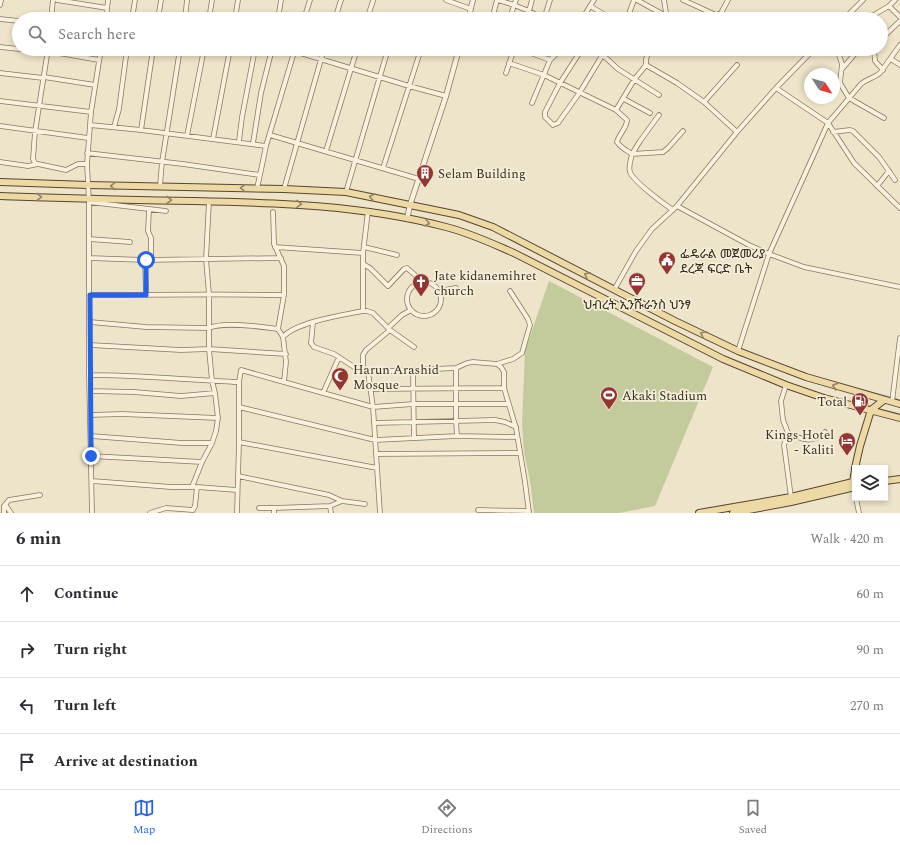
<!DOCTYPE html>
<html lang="en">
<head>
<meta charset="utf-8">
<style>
	body { margin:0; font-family:Spectral,"Noto Sans Ethiopic",serif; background:#f7f7f7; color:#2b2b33 }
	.controls { position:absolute; right:12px; bottom:12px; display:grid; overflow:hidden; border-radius:0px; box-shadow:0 2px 6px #0003 }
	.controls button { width:36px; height:36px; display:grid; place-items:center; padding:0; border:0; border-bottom:1px solid #e1e1e2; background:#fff; color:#2b2b33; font:20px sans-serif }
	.compass { position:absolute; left:804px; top:68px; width:36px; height:36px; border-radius:50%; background:#fff; box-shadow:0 2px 6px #0003; rotate:126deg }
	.stop { position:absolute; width:12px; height:12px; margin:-9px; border:3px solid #2563eb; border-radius:50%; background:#fff }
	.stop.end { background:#2563eb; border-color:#fff; box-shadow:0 1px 4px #0008 }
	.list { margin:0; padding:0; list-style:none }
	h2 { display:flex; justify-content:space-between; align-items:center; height:52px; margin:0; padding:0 16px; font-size:17px }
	h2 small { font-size:13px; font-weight:400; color:#7c7c81 }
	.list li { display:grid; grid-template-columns:26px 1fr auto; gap:12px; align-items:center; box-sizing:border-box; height:56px; padding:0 16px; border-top:1px solid #e1e1e2 }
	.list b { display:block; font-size:15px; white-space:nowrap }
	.list em { font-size:13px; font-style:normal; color:#7c7c81 }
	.icon { flex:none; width:22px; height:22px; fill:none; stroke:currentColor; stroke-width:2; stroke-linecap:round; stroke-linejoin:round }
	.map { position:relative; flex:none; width:900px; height:513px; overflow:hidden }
	.search { position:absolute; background:#fff; box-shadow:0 2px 6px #0003; left:12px; right:12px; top:12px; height:44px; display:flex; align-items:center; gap:10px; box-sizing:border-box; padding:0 14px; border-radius:22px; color:#7c7c81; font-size:15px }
	.sheet { height:276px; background:#fff }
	nav { display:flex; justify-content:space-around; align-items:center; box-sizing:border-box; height:56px; border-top:1px solid #e1e1e2; background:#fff; font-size:11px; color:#7c7c81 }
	nav a { display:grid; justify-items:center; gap:2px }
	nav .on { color:#2563eb }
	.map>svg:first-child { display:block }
	.pitch { fill:#c3cb9d }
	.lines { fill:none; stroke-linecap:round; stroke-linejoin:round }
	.minor-casing { stroke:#89775f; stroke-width:5.5 }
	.tertiary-casing { stroke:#89775f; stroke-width:6 }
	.primary-casing { stroke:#574532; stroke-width:8 }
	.minor { stroke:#f8f1dd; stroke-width:4 }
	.tertiary { stroke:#f8f1dd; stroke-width:4.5 }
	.primary { stroke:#edd9a4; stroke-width:6 }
	.oneway { stroke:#948462 }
	.route { stroke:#2563eb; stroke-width:5 }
	.labels { text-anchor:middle; stroke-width:3.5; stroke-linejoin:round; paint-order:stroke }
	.poi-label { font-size:13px; fill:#3a2e21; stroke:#f4eed9; text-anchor:start }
</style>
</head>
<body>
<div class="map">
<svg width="900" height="513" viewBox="0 0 900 513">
	<rect width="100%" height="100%" fill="#ede4c9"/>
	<path class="pitch" d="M549 281 713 367 655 506 619 513H534L530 480 524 452 522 424 525 351Z"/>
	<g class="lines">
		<g class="minor-casing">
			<path id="minor" d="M57 0 107 8
				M446 0 471 9
				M498 0 514 5 510 19
				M516 0 514 5 529 11 543 19
				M637 0 666 16
				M664 0 666 13 665 19
				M683 0 716 15 721 13 728 0
				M0 5 1 0
				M590 6 612 19
				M889 6 900 17
				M847 15 854 19
				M0 19 19 21
				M51 19 53 0
				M106 19 108 0
				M132 19 135 0
				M158 19 161 0
				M185 19 187 0
				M209 19 212 0
				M235 19 238 0
				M278 19 281 0
				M304 19 310 0
				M335 19 341 0
				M367 19 373 1
				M396 19 397 16
				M492 19 497 0
				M527 19 532 0
				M544 19 550 0
				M582 19 594 0
				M627 19 634 0
				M844 19 863 0
				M867 19 889 6 895 0
				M881 39 900 21
				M900 45 880 73C874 78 867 79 861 84L828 123 854 163 900 208
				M0 47 19 49
				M21 49 47 51 99 60
				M282 49 294 51 409 86 446 96
				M520 49 550 60
				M582 49 560 83 545 112V117L553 125 558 123 580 92 606 49
				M592 49 606 58 618 69 659 95
				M837 49 842 64 840 83 849 98 884 118
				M874 49 875 61 883 70
				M891 59 900 65
				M509 63 544 75 616 110
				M646 65V59L650 49
				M842 69 859 49
				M0 73 43 78
				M506 73 514 49
				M44 77 95 85
				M624 99 650 113
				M0 101 91 112
				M704 102 737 65
				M532 103 550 60 561 49
				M659 115 640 141 632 154C626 150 621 148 617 142 619 134 627 128 627 120L616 110 634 80 646 65 677 83 704 102 737 132
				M90 125 141 130 266 146
				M0 126 88 138
				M114 127 119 109 127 49
				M141 130 153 49
				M833 132 850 130 853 131 879 157 895 180
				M270 135 419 179
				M187 136 204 49
				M213 139 230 49
				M239 141 242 117 255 49
				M253 143 261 93 272 49
				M326 151 357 49
				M87 153 183 164 260 175 266 146 295 49
				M0 162 28 166 38 164 66 170 78 164H87
				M38 164 35 163 33 159 35 132 48 49
				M383 168 421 49
				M160 186 162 162 180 49
				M877 186 889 171
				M257 188 260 175
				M284 189 324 49
				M346 192 388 49
				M89 202 166 211
				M677 206 749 245 769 254 804 267 900 287
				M149 210 148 231 151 238V260
				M673 210C664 204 633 181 630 172 628 166 631 160 632 154L663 152 668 148 683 131
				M273 212 274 244 284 266V295L278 329 283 337
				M89 239 130 242
				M275 247 363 253
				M364 247 397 255
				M89 258 145 260 281 258
				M145 260 146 295
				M363 264 370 268 388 286 404 269 407 268 423 282
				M407 299a17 17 0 1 1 34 0a17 17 0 1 1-34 0Z
				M614 290 636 251 652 229 677 206 737 132 776 88 814 49
				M439 291 456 288
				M90 295C155 295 219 294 284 295
				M363 311H367L373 313 390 330 414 347
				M90 322 146 327 209 328C224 321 262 327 278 329
				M313 323 311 343 314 347 334 354 354 367H363
				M388 328 402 315 411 310
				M90 345 181 350 209 349 286 354
				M738 351 769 254 828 123 776 88
				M497 364 501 367 504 372V388L516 428 525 482 529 513
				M456 368V421L457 436
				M413 370 414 438
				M368 372 456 368 467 363 473 362 497 364 513 359 522 353 530 325 528 319 510 291
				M89 375C139 375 189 380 239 382
				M284 382 286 362 283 337C296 322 343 315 363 311V253L368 211
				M786 385 781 401 783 420 788 433C803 440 812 444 825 432
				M370 389 504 388
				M90 391 134 392 181 396 215 393
				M323 393 339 357
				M892 402 900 338
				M239 407 375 440 457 436 517 437
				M90 415 122 414 218 418
				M374 423 495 420 505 422 516 427
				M788 433 784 445 791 497
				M91 436 182 443H212
				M239 442 377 468
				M377 454 520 453
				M91 456 202 462
				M238 476 329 495 342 501 365 504
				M92 481 171 487H195
				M192 487 202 462 212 443 216 431 218 418 215 393 212 381 209 349V294L206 259 209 201
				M856 498 859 513
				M4 506H6L11 513
				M259 508H274
				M478 510 529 511
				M4 513V506L9 500 40 495
				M92 513 89 375V202L87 164 91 112 101 49
				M150 513 166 508 193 510 195 506 197 487 237 490
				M237 513 239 442V382L241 370 373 407 413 404H508
				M274 513V508L330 506
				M331 513 330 506 342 501
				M380 513 373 407 368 372 363 367V355L366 350 390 330"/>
		</g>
		<g class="tertiary-casing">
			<path id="tertiary" d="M468 19 473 0
				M407 219 410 205 446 96 459 49"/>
		</g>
		<g class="primary-casing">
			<path id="primary" d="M0 182 88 185 284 189 346 192 459 215 493 227 675 321 738 351 806 377 900 404
				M0 196C65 198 129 200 194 201 280 203 362 205 446 227 470 233 491 243 514 253L723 359 786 385 824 398 900 418
				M855 468 860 446 871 410 884 400
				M885 481 900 479
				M699 513 791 497 853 482 855 470
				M733 513 791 502 855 487"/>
		</g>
		<use href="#minor" class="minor"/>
		<use href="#tertiary" class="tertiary"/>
		<use href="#primary" class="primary"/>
	</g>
	<defs><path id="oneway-chevron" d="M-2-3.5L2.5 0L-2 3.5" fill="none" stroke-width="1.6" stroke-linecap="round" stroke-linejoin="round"/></defs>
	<g class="oneway">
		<use href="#oneway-chevron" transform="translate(113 186) rotate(-179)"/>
		<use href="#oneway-chevron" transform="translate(243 188) rotate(-179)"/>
		<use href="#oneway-chevron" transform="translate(39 197) rotate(1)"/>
		<use href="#oneway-chevron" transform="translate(372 197) rotate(-169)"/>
		<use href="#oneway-chevron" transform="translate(169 200) rotate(1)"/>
		<use href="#oneway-chevron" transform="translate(299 204) rotate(3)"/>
		<use href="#oneway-chevron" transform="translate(427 223) rotate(12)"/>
		<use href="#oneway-chevron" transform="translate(587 275) rotate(-152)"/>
		<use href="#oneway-chevron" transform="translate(703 334) rotate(-154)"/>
		<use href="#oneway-chevron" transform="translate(835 386) rotate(-164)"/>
	</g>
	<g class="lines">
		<path class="route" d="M91 456 90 295H146V260"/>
	</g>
	<defs>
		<g id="building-pin" transform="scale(0.9)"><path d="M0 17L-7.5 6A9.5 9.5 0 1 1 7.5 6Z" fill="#953532" stroke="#f4eed9"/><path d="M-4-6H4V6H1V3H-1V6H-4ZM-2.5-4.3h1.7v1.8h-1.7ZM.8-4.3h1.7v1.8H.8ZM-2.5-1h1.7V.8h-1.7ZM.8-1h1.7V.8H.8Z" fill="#fff"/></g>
		<g id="civic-pin" transform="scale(0.9)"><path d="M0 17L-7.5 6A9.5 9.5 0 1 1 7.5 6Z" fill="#953532" stroke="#f4eed9"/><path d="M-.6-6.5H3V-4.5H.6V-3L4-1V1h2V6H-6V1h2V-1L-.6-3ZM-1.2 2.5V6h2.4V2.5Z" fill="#fff"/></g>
		<g id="office-pin" transform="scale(0.9)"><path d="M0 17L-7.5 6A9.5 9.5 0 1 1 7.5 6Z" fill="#953532" stroke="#f4eed9"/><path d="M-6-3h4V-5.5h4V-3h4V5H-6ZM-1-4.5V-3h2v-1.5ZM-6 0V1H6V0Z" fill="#fff"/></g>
		<g id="church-pin" transform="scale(0.9)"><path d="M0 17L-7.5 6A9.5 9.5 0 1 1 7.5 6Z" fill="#953532" stroke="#f4eed9"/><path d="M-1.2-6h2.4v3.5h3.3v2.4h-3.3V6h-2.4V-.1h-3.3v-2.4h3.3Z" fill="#fff"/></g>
		<g id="mosque-pin" transform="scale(0.9)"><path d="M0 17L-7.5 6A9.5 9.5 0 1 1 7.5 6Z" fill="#953532" stroke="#f4eed9"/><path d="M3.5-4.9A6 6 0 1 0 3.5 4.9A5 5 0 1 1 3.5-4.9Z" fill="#fff"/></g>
		<g id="stadium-pin" transform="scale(0.9)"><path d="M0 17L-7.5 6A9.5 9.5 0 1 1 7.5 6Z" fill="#953532" stroke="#f4eed9"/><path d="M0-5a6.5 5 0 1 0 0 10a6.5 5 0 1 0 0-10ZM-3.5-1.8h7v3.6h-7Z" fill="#fff"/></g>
		<g id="fuel-pin" transform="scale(0.9)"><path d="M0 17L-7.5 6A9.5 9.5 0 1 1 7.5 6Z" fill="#953532" stroke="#f4eed9"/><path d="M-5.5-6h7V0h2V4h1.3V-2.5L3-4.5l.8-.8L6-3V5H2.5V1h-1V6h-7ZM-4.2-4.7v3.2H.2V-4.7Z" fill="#fff"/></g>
		<g id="hotel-pin" transform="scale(0.9)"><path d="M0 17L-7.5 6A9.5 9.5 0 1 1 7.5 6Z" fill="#953532" stroke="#f4eed9"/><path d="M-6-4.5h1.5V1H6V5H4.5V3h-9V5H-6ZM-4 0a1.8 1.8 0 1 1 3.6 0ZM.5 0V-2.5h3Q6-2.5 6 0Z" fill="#fff"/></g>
	</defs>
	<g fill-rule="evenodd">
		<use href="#building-pin" x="425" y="173"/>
		<use href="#civic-pin" x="667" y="260"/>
		<use href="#office-pin" x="637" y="281"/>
		<use href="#church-pin" x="421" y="282"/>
		<use href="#mosque-pin" x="340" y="376"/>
		<use href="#stadium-pin" x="609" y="395"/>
		<use href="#fuel-pin" x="860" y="401"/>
		<use href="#hotel-pin" x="847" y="441"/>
	</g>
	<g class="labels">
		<g class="poi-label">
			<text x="438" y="178">Selam Building</text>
			<text x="680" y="258">ፌዴራል መጀመሪያ<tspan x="680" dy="15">ደረጃ ፍርድ ቤት</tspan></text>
			<text x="434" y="280">Jate kidanemihret<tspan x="434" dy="15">church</tspan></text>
			<text x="637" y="309" text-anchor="middle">ህብረት ኢንሹራንስ ህንፃ</text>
			<text x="353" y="374">Harun Arashid<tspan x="353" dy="15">Mosque</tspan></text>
			<text x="622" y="400">Akaki Stadium</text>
			<text x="847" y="406" text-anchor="end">Total</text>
			<text x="834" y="439" text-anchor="end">Kings Hotel<tspan x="834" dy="15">- Kaliti</tspan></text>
		</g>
	</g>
</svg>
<div class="controls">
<button><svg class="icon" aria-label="layers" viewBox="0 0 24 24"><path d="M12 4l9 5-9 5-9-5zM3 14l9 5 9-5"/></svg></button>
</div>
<svg class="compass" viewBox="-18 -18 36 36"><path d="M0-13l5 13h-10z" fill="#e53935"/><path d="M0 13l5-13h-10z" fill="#7c7c81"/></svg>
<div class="stop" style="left:146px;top:260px"></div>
<div class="stop end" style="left:91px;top:456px"></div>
<div class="search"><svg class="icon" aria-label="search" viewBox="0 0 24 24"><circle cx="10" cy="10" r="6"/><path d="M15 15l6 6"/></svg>Search here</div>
</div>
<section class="sheet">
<h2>6 min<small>Walk · 420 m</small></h2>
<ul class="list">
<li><svg class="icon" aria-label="ahead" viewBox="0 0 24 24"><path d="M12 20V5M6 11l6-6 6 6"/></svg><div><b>Continue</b></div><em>60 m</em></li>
<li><svg class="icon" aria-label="right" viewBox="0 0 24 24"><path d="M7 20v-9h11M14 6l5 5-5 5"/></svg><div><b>Turn right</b></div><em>90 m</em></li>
<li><svg class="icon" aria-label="left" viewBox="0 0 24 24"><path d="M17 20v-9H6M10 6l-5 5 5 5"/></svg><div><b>Turn left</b></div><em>270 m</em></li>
<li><svg class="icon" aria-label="arrive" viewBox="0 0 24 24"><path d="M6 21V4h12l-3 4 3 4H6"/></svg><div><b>Arrive at destination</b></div></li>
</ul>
</section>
<nav>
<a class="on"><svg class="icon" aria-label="map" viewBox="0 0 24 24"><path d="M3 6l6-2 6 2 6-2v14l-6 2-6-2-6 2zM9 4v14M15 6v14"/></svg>Map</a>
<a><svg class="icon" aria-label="directions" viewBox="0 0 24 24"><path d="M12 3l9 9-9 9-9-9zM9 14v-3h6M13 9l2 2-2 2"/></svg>Directions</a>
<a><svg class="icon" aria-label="saved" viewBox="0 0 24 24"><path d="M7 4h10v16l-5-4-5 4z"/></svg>Saved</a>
</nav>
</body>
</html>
